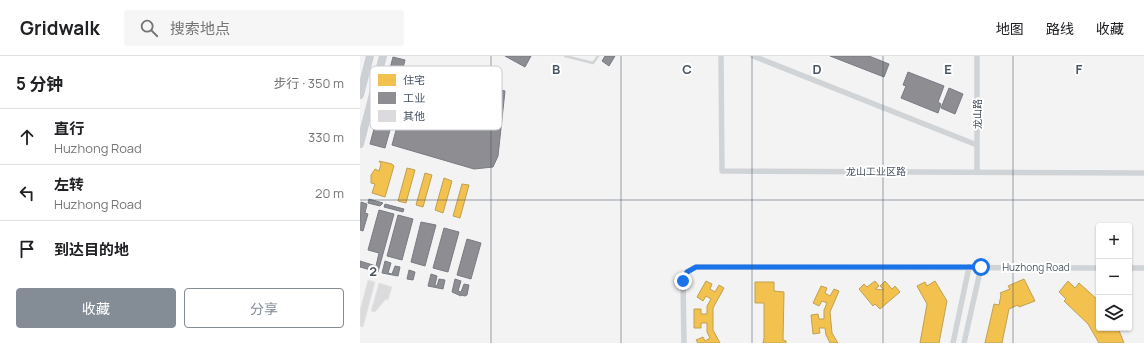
<!DOCTYPE html>
<html lang="zh">
<head>
<meta charset="utf-8">
<style>
	body { margin:0; font-family:Manrope,"Noto Sans SC",sans-serif; background:#f6f6f6; color:#202124 }
	.controls { position:absolute; right:12px; bottom:12px; display:grid; overflow:hidden; border-radius:4px; box-shadow:0 1px 3px #0004 }
	.controls button { width:36px; height:36px; display:grid; place-items:center; padding:0; border:0; border-bottom:1px solid #e0e0e0; background:#fff; color:#202124; font:20px sans-serif }
	.stop { position:absolute; width:12px; height:12px; margin:-9px; border:3px solid #1a73e8; border-radius:50%; background:#fff }
	.stop.end { background:#1a73e8; border-color:#fff; box-shadow:0 1px 4px #0008 }
	.list { margin:0; padding:0; list-style:none }
	h2 { display:flex; justify-content:space-between; align-items:center; height:52px; margin:0; padding:0 16px; font-size:17px }
	h2 small { font-size:13px; font-weight:400; color:#757577 }
	.list li { display:grid; grid-template-columns:26px 1fr auto; gap:12px; align-items:center; box-sizing:border-box; height:56px; padding:0 16px; border-top:1px solid #e0e0e0 }
	.list b { display:block; font-size:15px; white-space:nowrap }
	.list p { margin:0; font-size:13px; white-space:nowrap; color:#757577 }
	.list em { font-size:13px; font-style:normal; color:#757577 }
	.actions { display:flex; gap:8px; padding:12px 16px }
	.actions a { flex:1; padding:9px 0; border:1px solid #848c95; border-radius:4px; text-align:center; font-size:14px; color:#848c95 }
	.actions .main { background:#848c95; color:#fff }
	.icon { flex:none; width:22px; height:22px; fill:none; stroke:currentColor; stroke-width:2; stroke-linecap:round; stroke-linejoin:round }
	.map { position:relative; flex:none; width:784px; height:287px; overflow:hidden }
	header { display:flex; align-items:center; gap:24px; box-sizing:border-box; height:56px; padding:0 20px; background:#fff; border-bottom:1px solid #e0e0e0 }
	header strong { font-size:19px }
	nav { display:flex; gap:22px; margin-inline-start:auto; font-size:14px }
	.search { width:280px; height:36px; background:#f6f6f6; display:flex; align-items:center; gap:10px; box-sizing:border-box; padding:0 14px; border-radius:4px; color:#757577; font-size:15px }
	main { display:flex }
	aside { flex:1; background:#fff }
	.map>svg:first-child { display:block }
	.homes { fill:#f2c14e; stroke:#bfa054 }
	.industry { fill:#8d8d92; stroke:#787c84 }
	.building { fill:#dbdbdd; stroke:#e5e5e6 }
	.lines { fill:none; stroke-linecap:round; stroke-linejoin:round }
	.service { stroke:#d1d4d7; stroke-width:2.5 }
	.minor { stroke:#d1d4d7; stroke-width:5.5 }
	.primary { stroke:#cccfd4; stroke-width:8 }
	.route { stroke:#1a73e8; stroke-width:5 }
	.grid { fill:none; stroke:#475462; stroke-width:1; stroke-opacity:0.55 }
	.labels { text-anchor:middle; stroke-width:4; stroke-linejoin:round; paint-order:stroke }
	.street-label { font-size:10px; fill:#475462; stroke:#fff }
	.key { fill:#fff; stroke:#c8ccd0; stroke-width:1 }
	.key-label { font-size:11px; fill:#475462 }
	.grid-label { font-size:13px; text-anchor:middle; font-weight:bold; fill:#475462; stroke:#fff; stroke-width:4; stroke-linejoin:round; paint-order:stroke }
</style>
</head>
<body>
<header>
<strong>Gridwalk</strong>
<div class="search"><svg class="icon" aria-label="search" viewBox="0 0 24 24"><circle cx="10" cy="10" r="6"/><path d="M15 15l6 6"/></svg>搜索地点</div>
<nav><a>地图</a><a>路线</a><a>收藏</a></nav>
</header>
<main>
<aside>
<h2>5 分钟<small>步行 · 350 m</small></h2>
<ul class="list">
<li><svg class="icon" aria-label="ahead" viewBox="0 0 24 24"><path d="M12 20V5M6 11l6-6 6 6"/></svg><div><b>直行</b><p>Huzhong Road</p></div><em>330 m</em></li>
<li><svg class="icon" aria-label="left" viewBox="0 0 24 24"><path d="M17 20v-9H6M10 6l-5 5 5 5"/></svg><div><b>左转</b><p>Huzhong Road</p></div><em>20 m</em></li>
<li><svg class="icon" aria-label="arrive" viewBox="0 0 24 24"><path d="M6 21V4h12l-3 4 3 4H6"/></svg><div><b>到达目的地</b></div></li>
</ul>
<div class="actions"><a class="main">收藏</a><a>分享</a></div>
</aside>
<div class="map">
<svg width="784" height="287" viewBox="0 0 784 287">
	<rect width="100%" height="100%" fill="#f4f3f3"/>
	<path class="homes" d="M19 105 32 108 34 110 25 141 12 137 15 128 11 127V119L15 113 19 115 21 108Z
		M47 112 55 114 46 147 38 145Z
		M65 117 72 119 63 151 56 149Z
		M84 122 92 125 83 157 75 154Z
		M102 128 109 129 100 162 93 160Z
		M664 223 675 245 659 251 658 249 649 253 642 287H625L634 248 639 249 641 239 640 237 650 233 648 230Z
		M346 225 352 228 350 233 355 236 359 229 364 232 353 252V274L360 287H338L336 284 343 281 345 285 350 282 347 276V267H341V272H334V253H341V258H347V250L351 243 346 240 343 245 337 241Z
		M515 225 519 230 515 233 524 234 520 230 525 225 532 233 535 230 540 236 520 253 515 248 513 250 499 233 504 228 507 231Z
		M575 225 587 245 579 287H560L567 248 557 230 565 226 567 230Z
		M708 225 715 232 719 227 739 245V272H758L764 287H739L728 268 704 245 706 243 699 236Z
		M395 226H414V235L424 236 423 284 426 285V287H403L404 283V247H395Z
		M461 230 467 232 465 237 470 240 474 233 479 235 470 256 472 277 478 287H470L466 279 465 272H459L460 277 453 278 451 259 458 258 459 263H464V254L467 247 462 245 459 250 453 247Z"/>
	<path class="industry" d="M145 0H171L165 11Z
		M245 0H255L249 10 242 5Z
		M470 0H509L529 8 524 21Z
		M33 1 45 4 43 12 47 13 25 92 10 88Z
		M52 15 126 36 128 30 145 35 138 100 133 111 114 113 32 89Z
		M548 16 584 30 578 46 581 48 578 57 541 42 546 30 543 29Z
		M589 32 603 38 595 58 581 52Z
		M9 143 23 147 20 150 8 147Z
		M1 146 7 148 5 157 8 158 3 175 0 174Z
		M25 148 44 153 43 156 24 151Z
		M19 154 34 158 18 216 0 211V205L16 210 19 197 8 194Z
		M38 159 53 163 42 204 27 200Z
		M61 166 76 169 65 210 51 206Z
		M84 172 99 176 88 216 73 212Z
		M107 183 121 187 111 223 97 219Z
		M25 205 31 207 28 217 32 218 35 210 40 211 38 220 22 217Z
		M49 214 55 216 53 224 47 223Z
		M71 218 77 220 75 229 77 230 79 223 85 224 83 233 68 230Z
		M95 223 101 225 98 235 101 236 104 228 109 229 107 239 105 240 101 239V240L92 236Z"/>
	<path class="building" d="M8 224 15 226 3 271 0 270V254Z
		M19 227 32 231 28 244 26 243 15 256 11 255Z"/>
	<g class="lines">
		<path class="service" d="M205 0 233 7 238 0"/>
		<path class="minor" d="M361 0 362 115 784 117
			M393 0 617 89
			M617 115V0
			M769 212H784
			M324 287 323 225 327 216 336 211 739 212
			M593 287 609 211
			M604 287 621 211"/>
		<path class="primary" d="M0 39 10 0
			M0 88 23 0"/>
	</g>
	<g class="lines">
		<path class="route" d="M323 225 327 216 336 211H621"/>
	</g>
	<path class="grid" d="M131 0V287M261 0V287M392 0V287M523 0V287M653 0V287M0 144H784"/>
	<g class="labels">
		<g class="street-label">
			<text transform="translate(617 58) rotate(-90)" y="4">龙山路</text>
			<text x="516" y="119">龙山工业区路</text>
			<text x="676" y="215">Huzhong Road</text>
		</g>
	</g>
	<rect x="10" y="10" width="132" height="64" rx="6" class="key"/>
	<rect x="18" y="18" width="18" height="12" fill="#f2c14e"/>
	<rect x="18" y="36" width="18" height="12" fill="#8d8d92"/>
	<rect x="18" y="54" width="18" height="12" fill="#dbdbdd"/>
	<g class="key-label">
		<text x="43" y="28">住宅</text>
		<text x="43" y="46">工业</text>
		<text x="43" y="64">其他</text>
	</g>
	<g class="grid-label">
		<text x="196" y="18">B</text>
		<text x="327" y="18">C</text>
		<text x="457" y="18">D</text>
		<text x="588" y="18">E</text>
		<text x="719" y="18">F</text>
		<text x="13" y="220">2</text>
	</g>
</svg>
<div class="controls">
<button>+</button>
<button>−</button>
<button><svg class="icon" aria-label="layers" viewBox="0 0 24 24"><path d="M12 4l9 5-9 5-9-5zM3 14l9 5 9-5"/></svg></button>
</div>
<div class="stop" style="left:621px;top:211px"></div>
<div class="stop end" style="left:323px;top:225px"></div>
</div>
</main>
</body>
</html>
